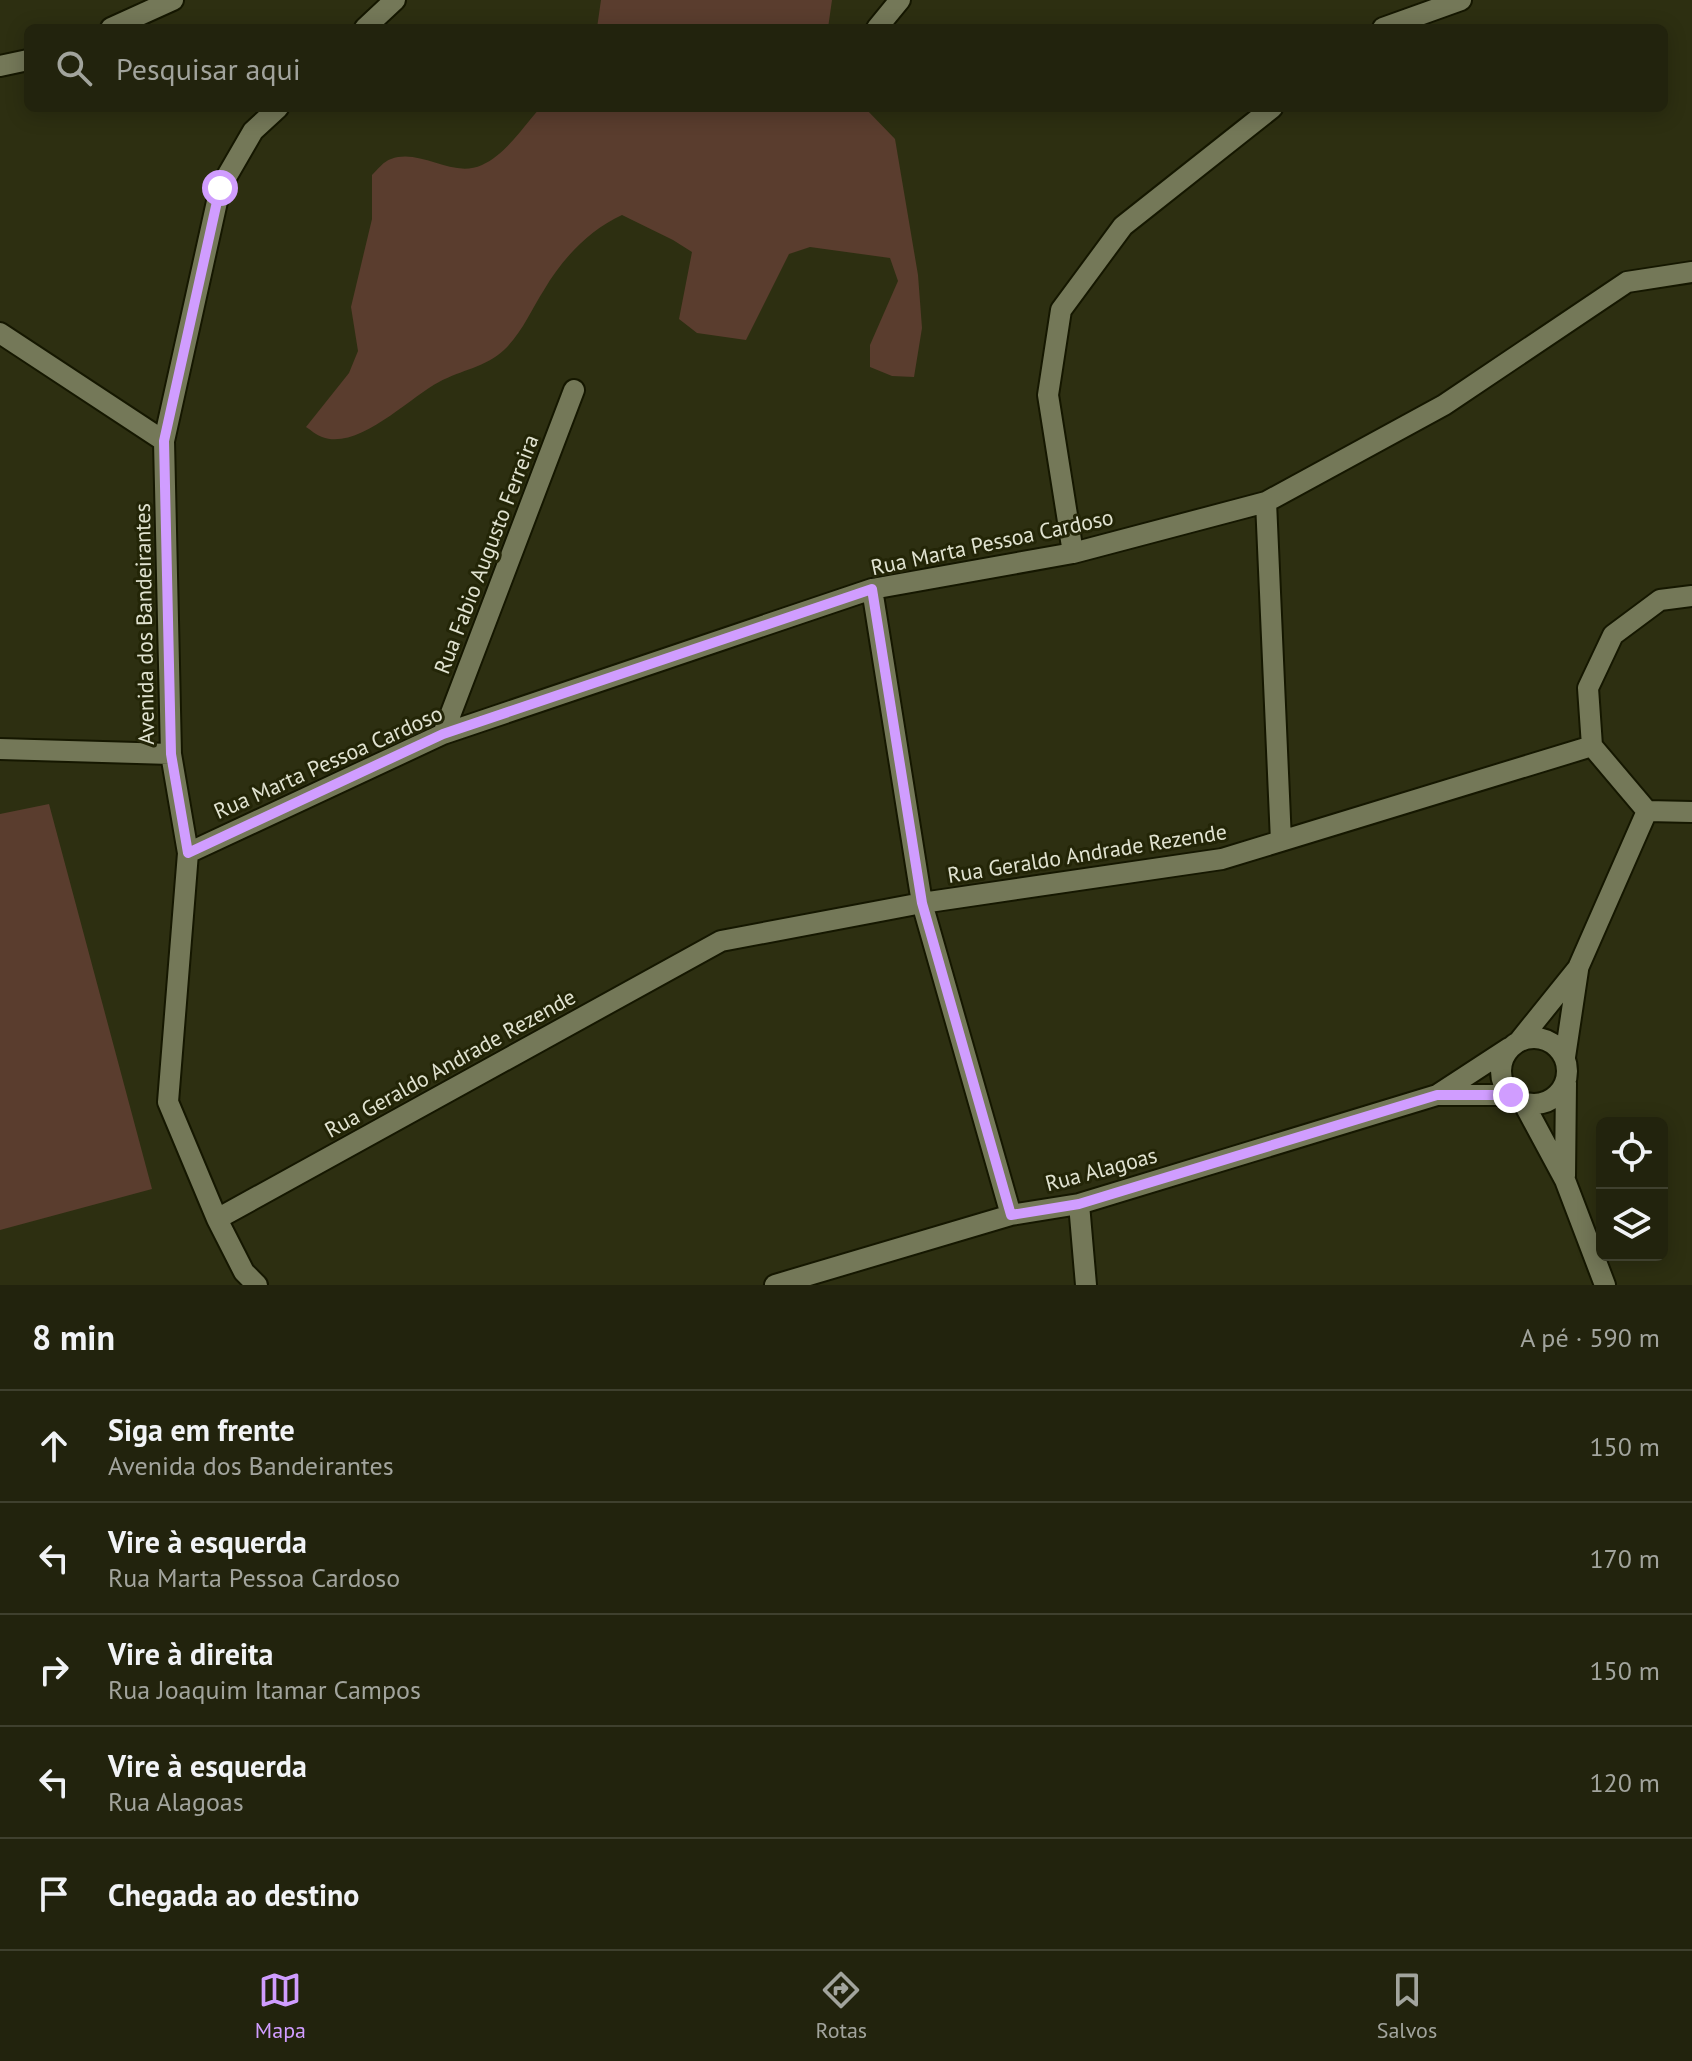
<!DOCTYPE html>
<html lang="pt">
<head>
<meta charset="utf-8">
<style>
	body { margin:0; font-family:"PT Sans",sans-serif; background:#2a2b16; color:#f1f3f6 }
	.controls { position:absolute; right:24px; bottom:24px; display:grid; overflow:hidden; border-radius:12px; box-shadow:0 4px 20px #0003 }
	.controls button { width:72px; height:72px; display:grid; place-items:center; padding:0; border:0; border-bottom:2px solid #3f402e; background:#22230d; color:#f1f3f6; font:40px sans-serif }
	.stop { position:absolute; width:24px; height:24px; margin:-18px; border:6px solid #d09dff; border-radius:50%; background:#fff }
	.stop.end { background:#d09dff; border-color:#fff; box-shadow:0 2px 8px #0008 }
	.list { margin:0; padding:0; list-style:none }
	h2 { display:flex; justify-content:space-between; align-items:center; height:104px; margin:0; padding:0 32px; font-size:34px }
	h2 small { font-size:26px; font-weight:400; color:#a2a49d }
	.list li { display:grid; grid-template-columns:52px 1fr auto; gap:24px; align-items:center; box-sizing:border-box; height:112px; padding:0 32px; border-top:2px solid #3f402e }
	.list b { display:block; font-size:30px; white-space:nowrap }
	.list p { margin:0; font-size:26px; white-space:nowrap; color:#a2a49d }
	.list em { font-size:26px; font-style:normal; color:#a2a49d }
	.icon { flex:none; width:44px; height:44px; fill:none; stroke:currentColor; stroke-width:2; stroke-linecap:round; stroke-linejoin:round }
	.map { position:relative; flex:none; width:1692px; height:1285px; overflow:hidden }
	.search { position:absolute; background:#22230d; box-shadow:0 4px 20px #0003; left:24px; right:24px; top:24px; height:88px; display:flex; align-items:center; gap:20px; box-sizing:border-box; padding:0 28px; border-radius:12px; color:#a2a49d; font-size:30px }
	.sheet { height:664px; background:#22230d }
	nav { display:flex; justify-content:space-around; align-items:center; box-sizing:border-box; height:112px; border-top:2px solid #3f402e; background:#22230d; font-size:22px; color:#a2a49d }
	nav a { display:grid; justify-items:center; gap:4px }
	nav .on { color:#d09dff }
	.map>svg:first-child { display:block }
	.green { fill:#5a3d2e }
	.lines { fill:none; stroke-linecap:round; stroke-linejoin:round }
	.minor-casing { stroke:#151700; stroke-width:24 }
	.minor { stroke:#747858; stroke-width:20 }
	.route { stroke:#d09dff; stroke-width:10 }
	.labels { text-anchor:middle; stroke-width:6; stroke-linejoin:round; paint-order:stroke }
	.street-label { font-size:22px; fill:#e1e3d1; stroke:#232507 }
</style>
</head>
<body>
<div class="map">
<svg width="1692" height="1285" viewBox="0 0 1692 1285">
	<rect width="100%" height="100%" fill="#2d2f11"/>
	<path class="green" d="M601 0H832L828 28H597Z
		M540 108H865L895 139 918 275 922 328 914 377 892 376 870 367V345L898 281 890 258 810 247 789 254 746 340 697 333 679 319 692 252 673 240 622 215C589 230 562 259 544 290 531 310 522 333 504 350 486 367 461 370 439 382 410 397 358 451 322 437 316 435 311 430 306 427L349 373 358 351 351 307 372 219V175C377 170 384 161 391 159 421 148 452 179 482 165 506 154 523 127 540 108Z
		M49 804 152 1189 0 1230V814Z"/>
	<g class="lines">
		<g class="minor-casing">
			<path id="minor" d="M111 28 173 0
				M365 28 395 0
				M877 28 900 0
				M1383 28 1461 0
				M0 66 28 60
				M0 333 164 441
				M1266 502 1281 841
				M1073 553 1048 395 1061 310 1123 226 1272 108
				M872 589 922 903 1011 1215
				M1692 596 1660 600 1613 635 1588 688 1592 746 1647 811 1692 812
				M443 734 574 390
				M0 749 171 754
				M188 853 443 734 872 589 1073 553 1266 502 1444 405 1627 282 1692 272
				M1501 1071a33 33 0 1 1 66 0a33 33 0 1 1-66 0Z
				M1520 1040 1578 968 1647 811
				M1565 1057 1578 970
				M1437 1095H1511
				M1523 1102 1565 1180 1605 1285
				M1565 1176 1566 1083
				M1079 1204 1086 1285
				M217 1219 721 941 922 903 1222 859 1592 746
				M257 1285 244 1272 217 1219 168 1102 188 853 171 754 164 441 220 188 253 131 278 108
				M775 1285 1011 1215 1079 1204 1437 1095 1509 1048"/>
		</g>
		<use href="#minor" class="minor"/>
	</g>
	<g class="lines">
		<path class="route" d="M220 188 164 441 171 754 188 853 443 734 872 589 922 903 1011 1215 1079 1204 1437 1095H1511"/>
	</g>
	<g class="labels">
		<g class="street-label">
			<text transform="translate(992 542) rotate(-12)" y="8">Rua Marta Pessoa Cardoso</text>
			<text transform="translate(486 554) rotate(-69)" y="8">Rua Fabio Augusto Ferreira</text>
			<text transform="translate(144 624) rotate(-91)" y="8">Avenida dos Bandeirantes</text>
			<text transform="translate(328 762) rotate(-24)" y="8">Rua Marta Pessoa Cardoso</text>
			<text transform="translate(1087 853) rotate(-9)" y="8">Rua Geraldo Andrade Rezende</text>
			<text transform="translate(450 1063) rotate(-29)" y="8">Rua Geraldo Andrade Rezende</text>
			<text transform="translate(1101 1169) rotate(-15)" y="8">Rua Alagoas</text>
		</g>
	</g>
</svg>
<div class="controls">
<button><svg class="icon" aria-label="locate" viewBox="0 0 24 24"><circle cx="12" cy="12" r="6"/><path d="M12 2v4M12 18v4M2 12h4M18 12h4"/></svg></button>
<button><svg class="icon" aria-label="layers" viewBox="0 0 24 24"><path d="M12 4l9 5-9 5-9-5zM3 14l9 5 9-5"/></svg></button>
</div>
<div class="stop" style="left:220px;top:188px"></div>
<div class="stop end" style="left:1511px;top:1095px"></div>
<div class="search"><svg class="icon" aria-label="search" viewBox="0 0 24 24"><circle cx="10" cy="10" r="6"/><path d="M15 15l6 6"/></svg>Pesquisar aqui</div>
</div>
<section class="sheet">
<h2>8 min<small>A pé · 590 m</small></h2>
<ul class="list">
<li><svg class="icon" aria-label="ahead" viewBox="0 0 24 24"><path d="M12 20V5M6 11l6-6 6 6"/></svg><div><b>Siga em frente</b><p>Avenida dos Bandeirantes</p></div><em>150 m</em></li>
<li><svg class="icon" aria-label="left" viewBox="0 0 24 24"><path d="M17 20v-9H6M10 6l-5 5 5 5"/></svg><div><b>Vire à esquerda</b><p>Rua Marta Pessoa Cardoso</p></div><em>170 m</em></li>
<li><svg class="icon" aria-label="right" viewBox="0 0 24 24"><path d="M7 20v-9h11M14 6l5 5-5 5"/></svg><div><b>Vire à direita</b><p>Rua Joaquim Itamar Campos</p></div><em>150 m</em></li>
<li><svg class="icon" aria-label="left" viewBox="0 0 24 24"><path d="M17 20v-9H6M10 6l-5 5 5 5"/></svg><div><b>Vire à esquerda</b><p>Rua Alagoas</p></div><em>120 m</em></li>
<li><svg class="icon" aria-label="arrive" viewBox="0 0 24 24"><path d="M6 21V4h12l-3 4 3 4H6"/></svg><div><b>Chegada ao destino</b></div></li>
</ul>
</section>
<nav>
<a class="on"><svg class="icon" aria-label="map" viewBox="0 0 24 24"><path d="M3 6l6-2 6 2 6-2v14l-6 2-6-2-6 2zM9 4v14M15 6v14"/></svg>Mapa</a>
<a><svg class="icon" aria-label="directions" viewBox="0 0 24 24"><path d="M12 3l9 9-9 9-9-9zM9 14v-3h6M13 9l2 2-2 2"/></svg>Rotas</a>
<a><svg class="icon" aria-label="saved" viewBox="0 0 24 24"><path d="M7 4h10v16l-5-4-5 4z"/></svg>Salvos</a>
</nav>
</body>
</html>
